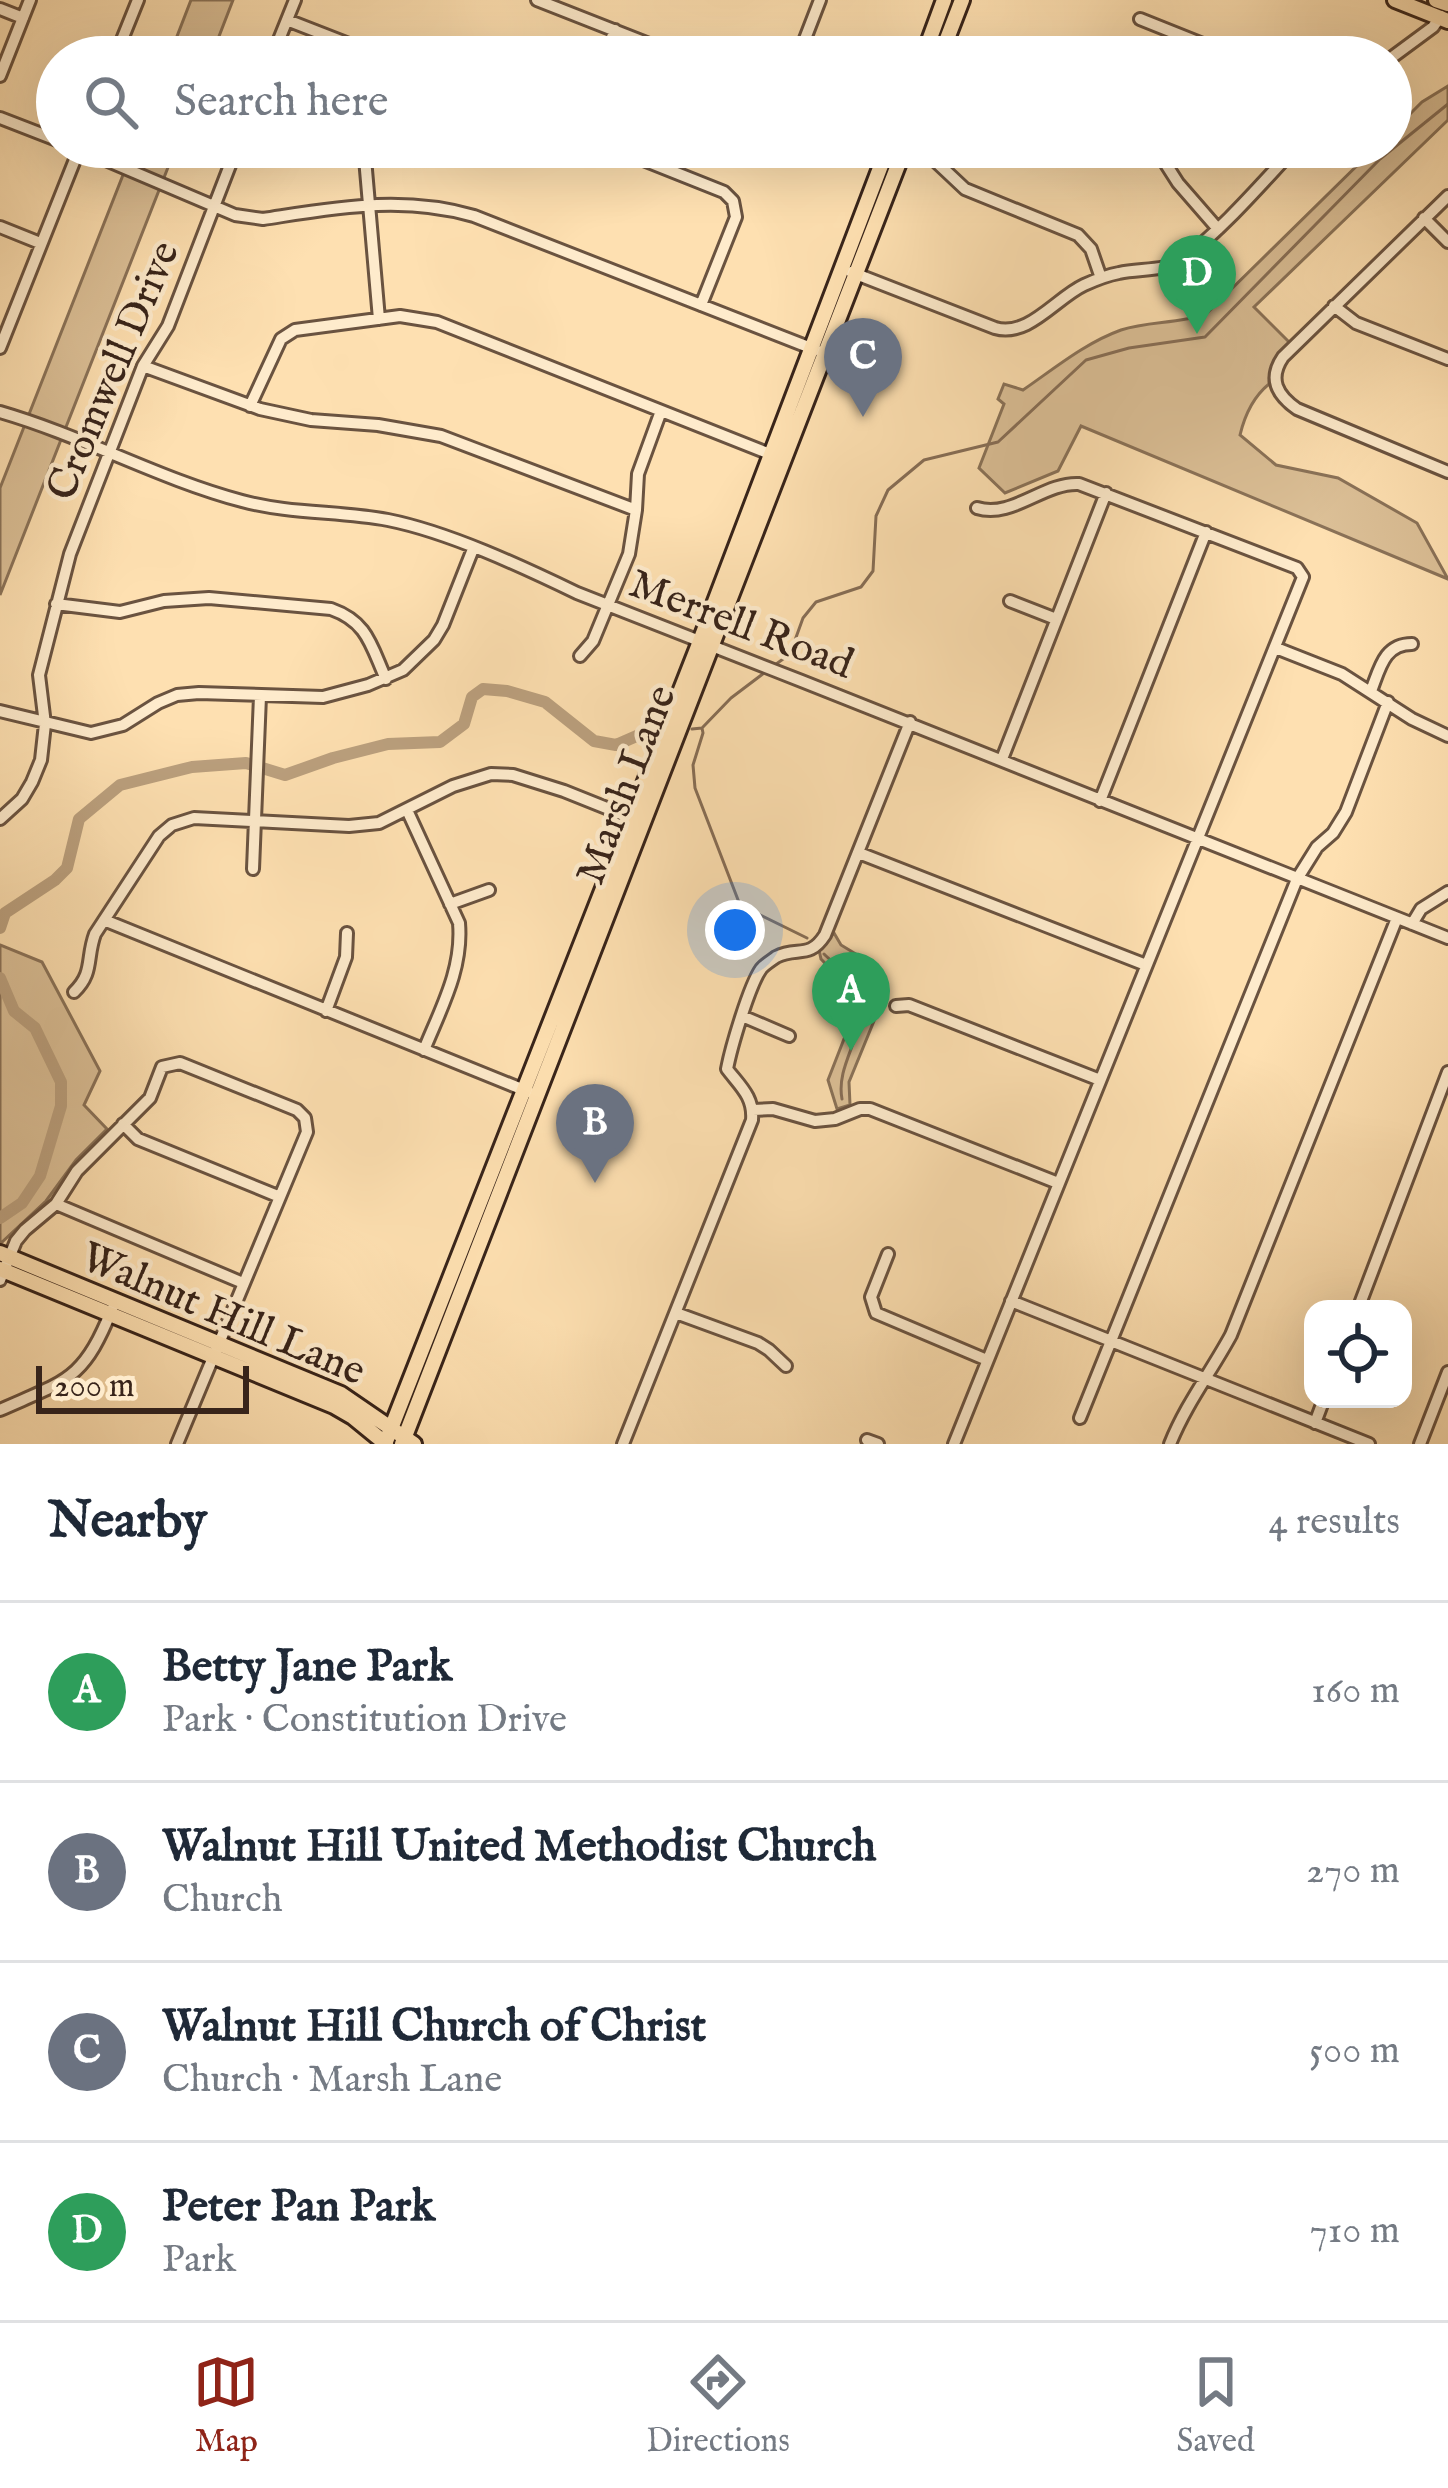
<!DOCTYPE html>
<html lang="en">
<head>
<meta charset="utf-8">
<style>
	body { margin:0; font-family:"IM FELL English",serif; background:#f2f2f3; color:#1f2937 }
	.controls { position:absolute; right:36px; bottom:36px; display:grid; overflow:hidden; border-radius:24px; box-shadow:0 12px 48px #0002 }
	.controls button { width:108px; height:108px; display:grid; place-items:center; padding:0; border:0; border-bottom:3px solid #e0e1e3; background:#fff; color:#1f2937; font:60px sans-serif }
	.scale { position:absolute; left:36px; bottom:30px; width:213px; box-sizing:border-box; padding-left:12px; border:6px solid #38241a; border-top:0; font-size:33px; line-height:42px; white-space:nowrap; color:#38241a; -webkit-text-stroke:9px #feebcc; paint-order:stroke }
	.you { position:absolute; left:735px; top:930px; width:42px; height:42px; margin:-30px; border:9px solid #fff; border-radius:50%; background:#1a73e8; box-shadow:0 0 0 18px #1a73e833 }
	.badge { display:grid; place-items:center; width:78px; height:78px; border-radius:50%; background:#8f2418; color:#fff; font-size:39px; font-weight:700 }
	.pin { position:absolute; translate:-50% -99px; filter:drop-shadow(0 3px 6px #0008) }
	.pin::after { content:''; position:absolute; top:63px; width:42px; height:36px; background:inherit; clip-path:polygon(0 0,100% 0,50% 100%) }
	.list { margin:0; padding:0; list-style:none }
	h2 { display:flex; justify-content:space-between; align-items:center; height:156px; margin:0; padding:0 48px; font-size:51px }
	h2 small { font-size:39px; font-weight:400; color:#747a83 }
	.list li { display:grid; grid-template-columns:78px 1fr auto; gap:36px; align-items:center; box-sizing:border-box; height:180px; padding:0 48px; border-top:3px solid #e0e1e3 }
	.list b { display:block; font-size:45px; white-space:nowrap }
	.list p { margin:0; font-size:39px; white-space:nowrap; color:#747a83 }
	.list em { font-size:39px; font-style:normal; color:#747a83 }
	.icon { flex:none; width:66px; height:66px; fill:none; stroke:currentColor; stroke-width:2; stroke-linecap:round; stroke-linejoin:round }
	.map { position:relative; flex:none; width:1448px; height:1444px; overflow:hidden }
	.search { position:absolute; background:#fff; box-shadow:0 12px 48px #0002; left:36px; right:36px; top:36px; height:132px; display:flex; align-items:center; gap:30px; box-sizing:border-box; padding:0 42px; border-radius:66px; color:#747a83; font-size:45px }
	.sheet { height:876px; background:#fff }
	nav { display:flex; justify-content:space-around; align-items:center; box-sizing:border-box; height:168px; border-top:3px solid #e0e1e3; background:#fff; font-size:33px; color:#747a83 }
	nav a { display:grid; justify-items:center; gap:6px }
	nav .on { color:#8f2418 }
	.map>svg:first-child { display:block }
	.green { fill:#dcc097; stroke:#8a7258; stroke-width:3 }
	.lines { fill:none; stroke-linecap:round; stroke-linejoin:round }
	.stream { stroke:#876e56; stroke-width:3 }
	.river { stroke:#bba07e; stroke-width:12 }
	.minor-casing { stroke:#6a5340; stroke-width:16 }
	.major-casing { stroke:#38241a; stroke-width:20 }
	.minor { stroke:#feebcc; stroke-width:10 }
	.major { stroke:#fee0b1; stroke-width:14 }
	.labels { text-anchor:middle; stroke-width:9; stroke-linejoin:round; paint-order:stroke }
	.street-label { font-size:42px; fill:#38241a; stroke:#feebcc }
</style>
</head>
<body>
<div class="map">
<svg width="1448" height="1444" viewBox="0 0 1448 1444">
	<rect width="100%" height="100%" fill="#fee0b1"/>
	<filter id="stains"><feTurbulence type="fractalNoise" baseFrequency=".00167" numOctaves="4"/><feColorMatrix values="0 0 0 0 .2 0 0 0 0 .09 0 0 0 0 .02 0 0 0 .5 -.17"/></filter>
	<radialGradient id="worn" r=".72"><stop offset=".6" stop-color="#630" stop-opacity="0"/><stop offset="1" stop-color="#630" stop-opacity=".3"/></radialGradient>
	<path class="green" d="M191 0H233L211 57H169Z
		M1448 86V120L1254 307 1290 343C1278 355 1269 365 1269 384 1253 397 1245 414 1240 435L1276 465 1338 478 1417 523 1448 579 1081 426 1058 471 1005 493 979 468 1004 404 998 399 1004 384 1023 390C1055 368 1085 343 1121 330 1149 321 1178 324 1206 314L1376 147H1391V133L1422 102Z
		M134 147H176L0 595V488Z
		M834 933 841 945 874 965 876 1016 849 1082 850 1105 837 1109 828 1080 851 1021 845 984 821 959 819 950Z
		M0 945 42 962 100 1071 84 1105 107 1129 76 1160 46 1201 0 1244Z"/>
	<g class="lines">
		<path class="stream" d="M772 667 790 654 803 618 816 602 861 587 873 571 876 516 888 490 924 460 998 442 1086 360 1129 348 1205 337 1380 159 1448 104
			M702 728 703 733 693 765 695 788 740 905 807 938
			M692 729 702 728 731 698 764 673
			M824 954C832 962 844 971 851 981 880 1022 834 1058 842 1099"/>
		<path class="river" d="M0 928 5 913 55 880 67 868 79 819 120 785 192 767 246 763 285 775 333 758 388 744 440 742 464 724 472 697 483 689 507 691 545 702 594 741 616 745 655 728
			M0 978 14 1011 35 1028 61 1082V1106L40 1176 22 1203 0 1218"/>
		<g class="minor-casing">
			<path id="minor" d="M537 0 682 57
				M0 9 23 18
				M1140 19 1235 57
				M287 20 382 57
				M936 49 956 57
				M115 57 138 0
				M272 57 295 0
				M604 57 615 30
				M798 57 820 0
				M1391 58 1433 27 1441 16
				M0 76 30 0
				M0 118 57 140
				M75 147 235 215 263 219C336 208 401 195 474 216L816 350
				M364 147 379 319
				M611 147 724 192 733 201 736 217 701 305
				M910 147 931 157 965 189 1078 235 1091 249 1101 278
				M1155 147 1178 183 1218 229
				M1448 196 1283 357C1268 379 1277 395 1297 409L1448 472
				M1424 218 1448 242
				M0 227 40 243
				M851 272 995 328C1028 338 1056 298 1084 285 1095 280 1108 275 1119 273 1140 268 1166 272 1183 259 1225 227 1260 185 1296 147
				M1334 306 1356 323 1448 359
				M0 348 80 147
				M143 366 260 409 311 420 378 425 441 436 636 510
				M250 406 281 339 295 330 400 316 437 322 785 460
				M0 412C83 436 159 479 242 501 290 514 340 511 388 520 448 532 521 566 577 593 868 706 1157 823 1448 938
				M1010 601 1056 619
				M56 604 120 612 164 601 209 598 331 609C368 622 371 646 386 679
				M1276 648 1342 674 1412 719 1448 736
				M580 656 593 641 629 554 636 510 638 474 661 411
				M1371 691C1380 668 1384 644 1412 644
				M0 711 91 733 123 725 158 703 177 695 199 693 323 697 368 685 403 670 434 640 443 625 473 549
				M1002 759 1106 493
				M1100 801 1206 532
				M407 810 459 923C463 969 441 1008 424 1050
				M0 819 22 799 32 782 41 760 45 724 39 675 70 554 143 366 168 326 237 147
				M859 853 1146 965
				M253 869 260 696
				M450 904 489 890
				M104 920 529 1092
				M1412 924 1421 909 1448 892
				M74 992C94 973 86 958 95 934L159 836 172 825 194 818 349 826 379 823 453 786 491 774 513 775 564 791 634 819
				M896 1006 909 1005 1100 1080
				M326 1011 346 957 347 933
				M742 1016 789 1036
				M753 1110 773 1109 815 1121 835 1119 860 1109H870L1058 1183
				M123 1124 138 1139 280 1197
				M56 1204 243 1283
				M888 1254 871 1297 876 1313 987 1360
				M0 1280 16 1241 25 1230 56 1204 77 1171 150 1098 162 1067 180 1063 297 1110 305 1118 307 1132 177 1444
				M1011 1301 1369 1444
				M1358 1309 1448 1072
				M676 1313 758 1343 769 1350 786 1366
				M0 1410C67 1380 83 1381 112 1309
				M1080 1418 1297 879 1317 847 1333 833 1346 812 1388 702
				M1315 1423 1324 1399
				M867 1440 878 1444
				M623 1444 752 1120C754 1097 740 1086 727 1069 731 1048 749 986 761 969 764 965 772 960 776 957 797 946 809 960 825 935L910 722
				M954 1444 1303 577 1297 568 1079 484C1044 482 1012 519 977 508
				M1170 1444C1186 1404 1211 1372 1231 1335L1397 918
				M1420 1444 1448 1372"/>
		</g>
		<g class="major-casing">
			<path id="major" d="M1395 0 1448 21
				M1436 0 1448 4
				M923 57 944 0
				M940 57 962 0
				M0 1253 341 1394 414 1444
				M0 1269 334 1406 353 1417 386 1444
				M385 1444 697 649 888 147
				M402 1444 905 147"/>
		</g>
		<use href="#minor" class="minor"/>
		<use href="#major" class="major"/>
	</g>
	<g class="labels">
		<g class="street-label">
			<text transform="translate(111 370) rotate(-67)" y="15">Cromwell Drive</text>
			<text transform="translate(742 622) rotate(21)" y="15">Merrell Road</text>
			<text transform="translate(624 784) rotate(-69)" y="15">Marsh Lane</text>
			<text transform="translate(224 1312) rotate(23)" y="15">Walnut Hill Lane</text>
		</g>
	</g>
	<rect width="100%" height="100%" filter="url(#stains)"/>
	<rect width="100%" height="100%" fill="url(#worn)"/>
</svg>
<div class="controls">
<button><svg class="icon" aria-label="locate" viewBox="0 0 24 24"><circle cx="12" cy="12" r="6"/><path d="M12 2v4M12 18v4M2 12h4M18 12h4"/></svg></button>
</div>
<div class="scale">200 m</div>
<div class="you"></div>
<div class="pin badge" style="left:851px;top:1051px;background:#2e9e5b">A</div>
<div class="pin badge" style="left:595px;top:1183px;background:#6b7280">B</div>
<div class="pin badge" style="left:863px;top:417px;background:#6b7280">C</div>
<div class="pin badge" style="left:1197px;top:334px;background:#2e9e5b">D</div>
<div class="search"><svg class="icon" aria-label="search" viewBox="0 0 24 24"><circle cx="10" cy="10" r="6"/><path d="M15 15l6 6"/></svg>Search here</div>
</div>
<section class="sheet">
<h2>Nearby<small>4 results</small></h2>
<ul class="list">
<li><span class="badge" style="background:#2e9e5b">A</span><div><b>Betty Jane Park</b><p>Park · Constitution Drive</p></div><em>160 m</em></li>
<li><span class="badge" style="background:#6b7280">B</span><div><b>Walnut Hill United Methodist Church</b><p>Church</p></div><em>270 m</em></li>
<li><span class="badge" style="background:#6b7280">C</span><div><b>Walnut Hill Church of Christ</b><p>Church · Marsh Lane</p></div><em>500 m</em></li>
<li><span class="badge" style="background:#2e9e5b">D</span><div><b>Peter Pan Park</b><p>Park</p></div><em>710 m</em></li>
</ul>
</section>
<nav>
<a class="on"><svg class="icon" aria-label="map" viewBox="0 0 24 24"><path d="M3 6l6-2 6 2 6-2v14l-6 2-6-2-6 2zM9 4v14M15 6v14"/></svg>Map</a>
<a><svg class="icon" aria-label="directions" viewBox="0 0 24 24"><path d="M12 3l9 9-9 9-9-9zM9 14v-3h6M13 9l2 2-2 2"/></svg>Directions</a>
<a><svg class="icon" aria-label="saved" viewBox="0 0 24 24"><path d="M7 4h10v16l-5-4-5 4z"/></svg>Saved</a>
</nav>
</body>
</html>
